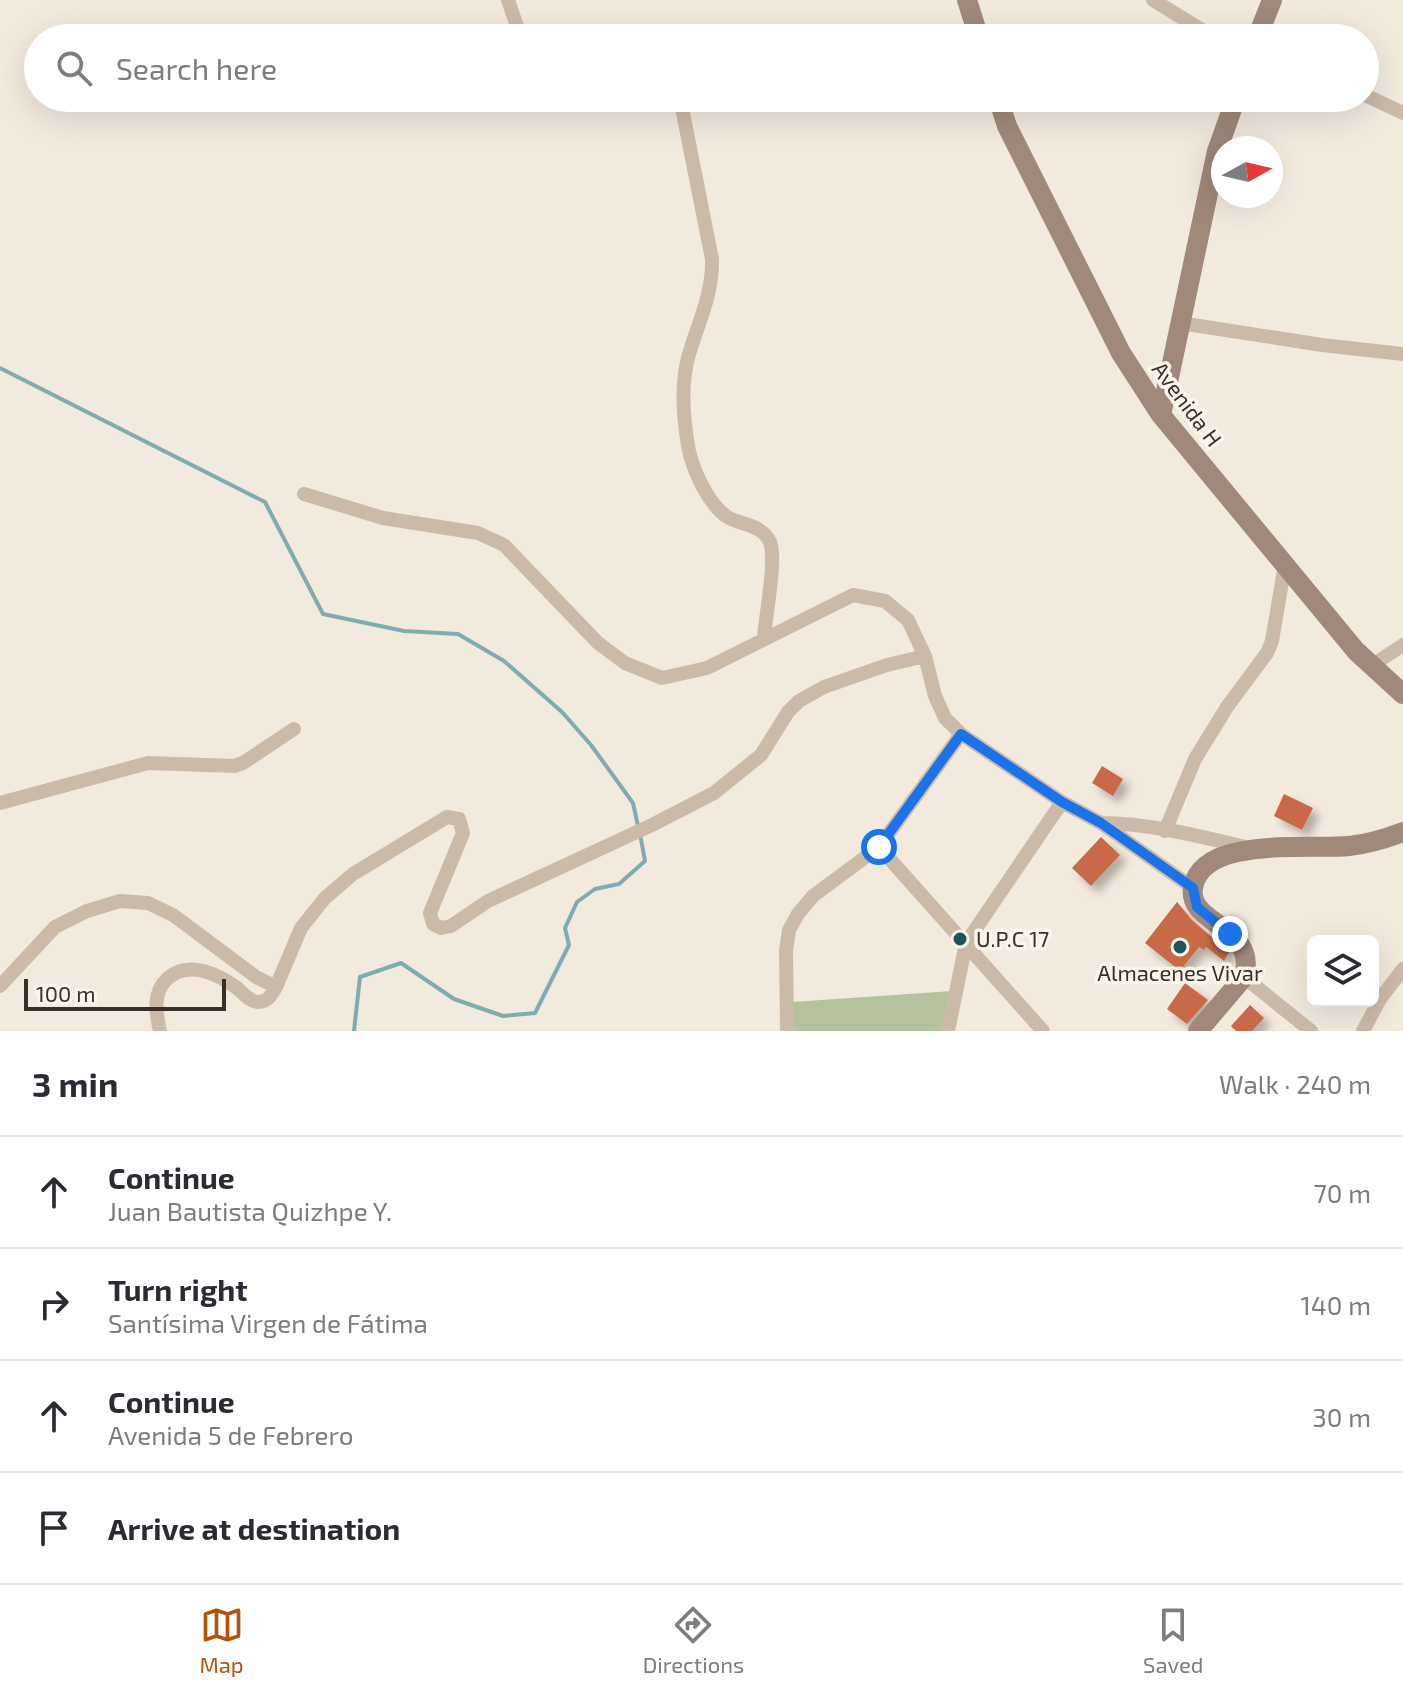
<!DOCTYPE html>
<html lang="en">
<head>
<meta charset="utf-8">
<style>
	body { margin:0; font-family:"Exo 2",sans-serif; background:#f2f2f3; color:#2b2b33 }
	.controls { position:absolute; right:24px; bottom:24px; display:grid; overflow:hidden; border-radius:12px; box-shadow:0 8px 32px #0002 }
	.controls button { width:72px; height:72px; display:grid; place-items:center; padding:0; border:0; border-bottom:2px solid #e1e1e2; background:#fff; color:#2b2b33; font:40px sans-serif }
	.compass { position:absolute; left:1211px; top:136px; width:72px; height:72px; border-radius:50%; background:#fff; box-shadow:0 8px 32px #0002; rotate:82deg }
	.scale { position:absolute; left:24px; bottom:20px; width:202px; box-sizing:border-box; padding-left:8px; border:4px solid #392f29; border-top:0; font-size:22px; line-height:28px; white-space:nowrap; color:#392f29; -webkit-text-stroke:6px #faf4eb; paint-order:stroke }
	.stop { position:absolute; width:24px; height:24px; margin:-18px; border:6px solid #1a73e8; border-radius:50%; background:#fff }
	.stop.end { background:#1a73e8; border-color:#fff; box-shadow:0 2px 8px #0008 }
	.list { margin:0; padding:0; list-style:none }
	h2 { display:flex; justify-content:space-between; align-items:center; height:104px; margin:0; padding:0 32px; font-size:34px }
	h2 small { font-size:26px; font-weight:400; color:#7c7c81 }
	.list li { display:grid; grid-template-columns:52px 1fr auto; gap:24px; align-items:center; box-sizing:border-box; height:112px; padding:0 32px; border-top:2px solid #e1e1e2 }
	.list b { display:block; font-size:30px; white-space:nowrap }
	.list p { margin:0; font-size:26px; white-space:nowrap; color:#7c7c81 }
	.list em { font-size:26px; font-style:normal; color:#7c7c81 }
	.icon { flex:none; width:44px; height:44px; fill:none; stroke:currentColor; stroke-width:2; stroke-linecap:round; stroke-linejoin:round }
	.map { position:relative; flex:none; width:1403px; height:1031px; overflow:hidden }
	.search { position:absolute; background:#fff; box-shadow:0 8px 32px #0002; left:24px; right:24px; top:24px; height:88px; display:flex; align-items:center; gap:20px; box-sizing:border-box; padding:0 28px; border-radius:44px; color:#7c7c81; font-size:30px }
	.sheet { height:552px; background:#fff }
	nav { display:flex; justify-content:space-around; align-items:center; box-sizing:border-box; height:112px; border-top:2px solid #e1e1e2; background:#fff; font-size:22px; color:#7c7c81 }
	nav a { display:grid; justify-items:center; gap:4px }
	nav .on { color:#b45309 }
	.map>svg:first-child { display:block }
	.green { fill:#b5c39d }
	.lines { fill:none; stroke-linecap:round; stroke-linejoin:round }
	.stream { stroke:#7caeb1; stroke-width:4 }
	.building { fill:#c86947; filter:url(#shadow) }
	.street { stroke:#ccbaa9; stroke-width:14 }
	.secondary { stroke:#a0897b; stroke-width:20 }
	.route { stroke:#1a73e8; stroke-width:10 }
	.poi-dot { fill:#1e565b; stroke:#faf4eb; stroke-width:3 }
	.labels { text-anchor:middle; stroke-width:7; stroke-linejoin:round; paint-order:stroke }
	.street-label { font-size:22px; fill:#392f29; stroke:#faf4eb }
	.poi-label { font-size:22px; fill:#392f29; stroke:#faf4eb; text-anchor:start }
</style>
</head>
<body>
<div class="map">
<svg width="1403" height="1031" viewBox="0 0 1403 1031">
	<defs>
		<filter id="shadow"><feDropShadow dx="7" dy="7" stdDeviation="4" flood-color="#0004"/></filter>
	</defs>
	<rect width="100%" height="100%" fill="#f3eade"/>
	<path class="green" d="M952 991 941 1031H793L792 1002Z"/>
	<g class="lines">
		<path class="stream" d="M0 368 265 502 323 614 404 631 458 634 504 661 562 712 591 745 633 803 638 826
			M354 1031 360 977 401 963 454 999 503 1016 535 1013 569 945 565 928 577 902 595 889 619 884 645 861 640 834"/>
	</g>
	<path class="building" d="M1102 766 1123 779 1113 796 1092 783Z
		M1284 794 1313 808 1302 830 1274 816Z
		M1101 837 1120 855 1091 886 1072 868Z
		M1177 902 1192 920 1229 952 1224 961 1206 947 1204 950 1199 947 1180 971 1145 943Z
		M1185 983 1208 1000 1187 1024 1167 1009Z
		M1250 1005 1264 1018 1252 1031H1236L1231 1026Z"/>
	<g class="lines">
		<path class="street" d="M508 0 521 38
			M1153 0 1215 38
			M1365 95 1403 113
			M680 98 712 259C713 293 699 321 689 354 680 385 683 419 689 451 694 472 709 506 729 518 743 525 762 525 770 542 777 559 765 618 764 639
			M1180 323 1322 345 1403 354
			M304 494 383 518 478 533 504 545 598 643 625 663 662 678 707 668 853 595 885 601 908 620 925 656
			M1371 666 1403 645
			M0 803 148 763 234 766 243 763 294 729
			M1101 823C1149 823 1203 837 1249 848
			M1165 831 1195 759 1227 707 1267 653 1272 641 1285 564
			M879 847 1043 1031
			M1244 977 1311 1031
			M0 986 55 927 87 911 120 901 148 903 173 915 256 977 276 987 301 928 325 898 353 874 447 817 459 819 463 833 430 913 433 924 441 928 451 926 488 901 652 825 714 793 761 755 788 712 799 701 824 687 887 665 925 656 935 696 945 718 961 734 1062 802 1101 823 1193 888
			M160 1031C156 1013 152 992 168 978 189 960 218 974 237 988 243 993 250 1002 258 1002 268 1002 271 995 276 987
			M787 1031 786 951 789 930 798 914 813 896 879 847 961 734
			M948 1031 966 943 1062 802
			M1363 1031 1380 999 1403 969"/>
		<path class="secondary" d="M967 0 979 38
			M1257 38 1272 0
			M998 98 1007 126 1121 353 1161 415 1356 651 1403 694
			M1161 415 1217 151 1236 98
			M1198 1031 1244 977C1258 925 1187 925 1193 888 1201 835 1311 850 1349 846 1367 844 1387 838 1403 832"/>
	</g>
	<g class="lines">
		<path class="route" d="M879 847 961 734 1062 802 1101 823 1193 888 1197 907 1230 934"/>
	</g>
	<g class="poi-dot">
		<circle cx="960" cy="939" r="8"/>
		<circle cx="1180" cy="947" r="8"/>
	</g>
	<g class="labels">
		<g class="street-label">
			<text transform="translate(1187 404) rotate(53)" y="8">Avenida H</text>
		</g>
		<g class="poi-label">
			<text x="976" y="947">U.P.C 17</text>
			<text x="1180" y="981" text-anchor="middle">Almacenes Vivar</text>
		</g>
	</g>
</svg>
<div class="controls">
<button><svg class="icon" aria-label="layers" viewBox="0 0 24 24"><path d="M12 4l9 5-9 5-9-5zM3 14l9 5 9-5"/></svg></button>
</div>
<svg class="compass" viewBox="-18 -18 36 36"><path d="M0-13l5 13h-10z" fill="#e53935"/><path d="M0 13l5-13h-10z" fill="#7c7c81"/></svg>
<div class="scale">100 m</div>
<div class="stop" style="left:879px;top:847px"></div>
<div class="stop end" style="left:1230px;top:934px"></div>
<div class="search"><svg class="icon" aria-label="search" viewBox="0 0 24 24"><circle cx="10" cy="10" r="6"/><path d="M15 15l6 6"/></svg>Search here</div>
</div>
<section class="sheet">
<h2>3 min<small>Walk · 240 m</small></h2>
<ul class="list">
<li><svg class="icon" aria-label="ahead" viewBox="0 0 24 24"><path d="M12 20V5M6 11l6-6 6 6"/></svg><div><b>Continue</b><p>Juan Bautista Quizhpe Y.</p></div><em>70 m</em></li>
<li><svg class="icon" aria-label="right" viewBox="0 0 24 24"><path d="M7 20v-9h11M14 6l5 5-5 5"/></svg><div><b>Turn right</b><p>Santísima Virgen de Fátima</p></div><em>140 m</em></li>
<li><svg class="icon" aria-label="ahead" viewBox="0 0 24 24"><path d="M12 20V5M6 11l6-6 6 6"/></svg><div><b>Continue</b><p>Avenida 5 de Febrero</p></div><em>30 m</em></li>
<li><svg class="icon" aria-label="arrive" viewBox="0 0 24 24"><path d="M6 21V4h12l-3 4 3 4H6"/></svg><div><b>Arrive at destination</b></div></li>
</ul>
</section>
<nav>
<a class="on"><svg class="icon" aria-label="map" viewBox="0 0 24 24"><path d="M3 6l6-2 6 2 6-2v14l-6 2-6-2-6 2zM9 4v14M15 6v14"/></svg>Map</a>
<a><svg class="icon" aria-label="directions" viewBox="0 0 24 24"><path d="M12 3l9 9-9 9-9-9zM9 14v-3h6M13 9l2 2-2 2"/></svg>Directions</a>
<a><svg class="icon" aria-label="saved" viewBox="0 0 24 24"><path d="M7 4h10v16l-5-4-5 4z"/></svg>Saved</a>
</nav>
</body>
</html>
